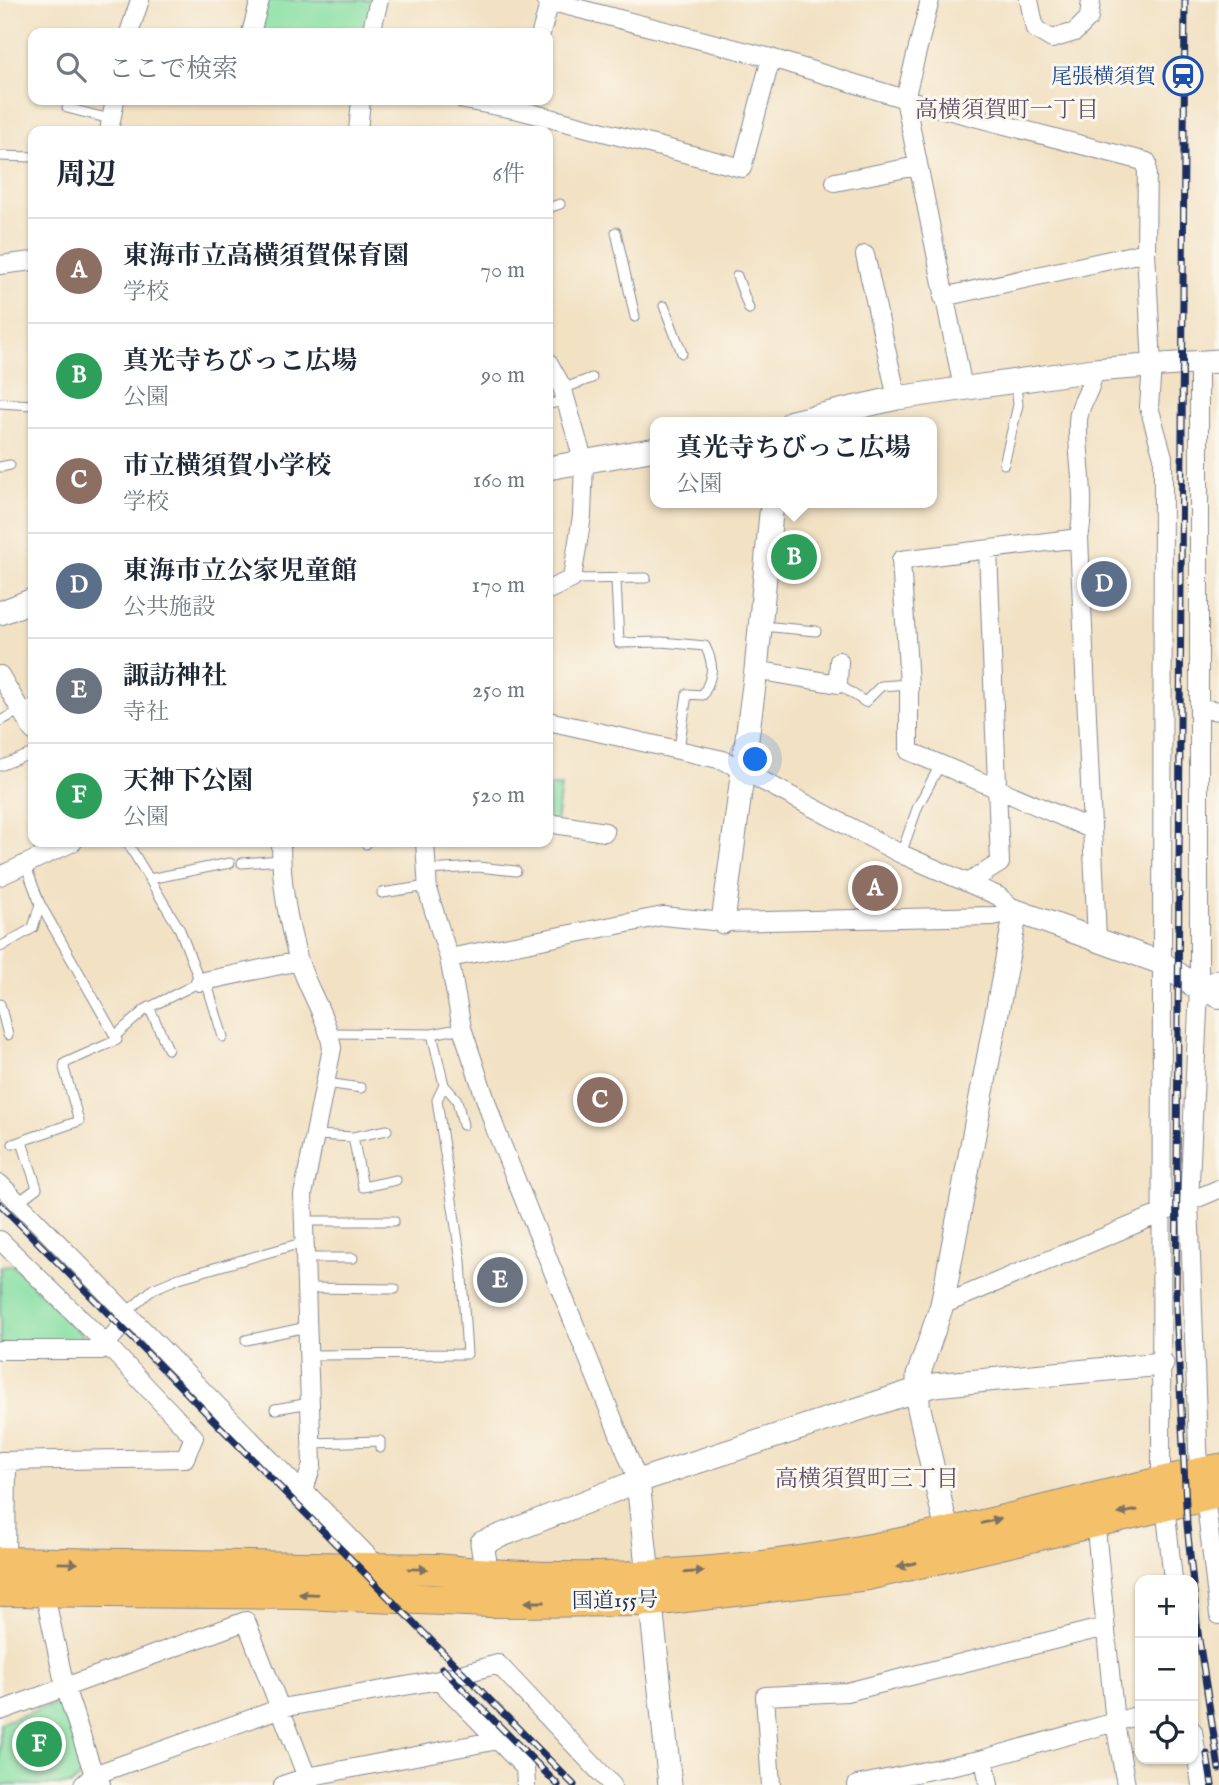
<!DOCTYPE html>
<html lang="ja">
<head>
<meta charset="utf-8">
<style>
	body { margin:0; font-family:"IM FELL English","Noto Serif JP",serif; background:#f2f2f3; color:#1f2937 }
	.controls { position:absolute; right:21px; bottom:21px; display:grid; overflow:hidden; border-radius:14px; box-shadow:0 2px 5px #0004 }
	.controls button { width:63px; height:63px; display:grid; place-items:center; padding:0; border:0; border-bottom:2px solid #e0e1e3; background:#fff; color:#1f2937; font:35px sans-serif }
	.you { position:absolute; left:756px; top:760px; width:24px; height:24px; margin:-18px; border:5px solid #fff; border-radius:50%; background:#1a73e8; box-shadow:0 0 0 10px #1a73e833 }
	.badge { display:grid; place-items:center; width:46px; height:46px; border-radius:50%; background:#1f6fb2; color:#fff; font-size:23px; font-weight:700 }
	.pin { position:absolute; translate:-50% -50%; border:4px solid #fff; box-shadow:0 2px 7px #0006 }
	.popup { position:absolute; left:650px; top:417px; width:287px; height:91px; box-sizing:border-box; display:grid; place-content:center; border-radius:14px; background:#fff; filter:drop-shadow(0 2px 5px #0005); font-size:23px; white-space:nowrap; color:#747a83 }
	.popup b { font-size:26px; color:#1f2937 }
	.popup::after { content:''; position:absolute; left:50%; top:100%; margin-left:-14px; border:14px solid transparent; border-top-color:#fff }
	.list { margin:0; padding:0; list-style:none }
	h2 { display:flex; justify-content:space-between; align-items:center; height:91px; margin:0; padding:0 28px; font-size:30px }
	h2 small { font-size:23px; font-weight:400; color:#747a83 }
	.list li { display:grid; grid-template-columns:46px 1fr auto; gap:21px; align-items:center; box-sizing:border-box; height:105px; padding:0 28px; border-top:2px solid #e0e1e3 }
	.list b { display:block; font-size:26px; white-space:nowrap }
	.list p { margin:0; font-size:23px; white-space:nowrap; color:#747a83 }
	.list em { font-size:23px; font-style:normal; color:#747a83 }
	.icon { flex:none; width:38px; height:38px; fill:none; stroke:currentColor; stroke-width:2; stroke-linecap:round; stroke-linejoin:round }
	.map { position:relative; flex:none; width:1219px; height:1785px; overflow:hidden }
	.search { position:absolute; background:#fff; box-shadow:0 2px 5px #0004; left:28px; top:28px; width:525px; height:77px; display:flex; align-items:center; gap:18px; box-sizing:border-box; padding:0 24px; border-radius:14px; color:#747a83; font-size:26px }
	.panel { position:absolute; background:#fff; box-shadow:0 2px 5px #0004; left:28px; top:126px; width:525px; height:721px; border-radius:14px }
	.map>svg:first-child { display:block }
	.green { fill:#87dfa3; stroke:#518780; stroke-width:2 }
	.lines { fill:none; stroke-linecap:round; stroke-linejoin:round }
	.service-casing { stroke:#868890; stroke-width:11 }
	.minor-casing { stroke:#868890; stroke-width:20 }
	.tertiary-casing { stroke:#868890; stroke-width:25 }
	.trunk-casing { stroke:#868890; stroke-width:32 }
	.service { stroke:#fff; stroke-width:9 }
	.minor { stroke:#fff; stroke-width:18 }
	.tertiary { stroke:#fff; stroke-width:23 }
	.trunk { stroke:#f4c16a; stroke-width:30 }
	.rail-casing { stroke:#1b2f5e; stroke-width:7 }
	.rail { stroke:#fbf7ec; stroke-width:4.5; stroke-dasharray:13; stroke-linecap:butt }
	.oneway { fill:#7d7163 }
	.labels { text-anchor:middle; stroke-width:6; stroke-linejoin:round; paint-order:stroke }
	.transit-label { font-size:21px; fill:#164399; stroke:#fbf7ec; text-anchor:end }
	.street-label { font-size:21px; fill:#1b2f5e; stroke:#fbf7ec }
	.neighbourhood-label { font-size:23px; fill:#60526d; stroke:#fbf7ec }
</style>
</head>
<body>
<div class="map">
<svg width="1219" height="1785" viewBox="0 0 1219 1785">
	<rect width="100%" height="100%" fill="#fbf7ec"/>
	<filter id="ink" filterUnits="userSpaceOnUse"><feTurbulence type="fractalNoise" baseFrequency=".0143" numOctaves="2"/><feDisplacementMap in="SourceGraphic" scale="14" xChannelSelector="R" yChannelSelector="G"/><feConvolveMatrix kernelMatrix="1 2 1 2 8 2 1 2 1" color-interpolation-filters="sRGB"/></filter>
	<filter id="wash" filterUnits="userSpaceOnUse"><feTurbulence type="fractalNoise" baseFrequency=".00686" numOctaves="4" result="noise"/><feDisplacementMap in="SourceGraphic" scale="28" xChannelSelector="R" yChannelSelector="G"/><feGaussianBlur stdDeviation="1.57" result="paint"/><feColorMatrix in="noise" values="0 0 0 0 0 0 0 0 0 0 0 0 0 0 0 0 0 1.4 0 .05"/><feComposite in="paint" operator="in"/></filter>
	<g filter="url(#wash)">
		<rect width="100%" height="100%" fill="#f2e1c3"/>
		<path class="green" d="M267 0H374L365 33H258Z
			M781 545H808V568L780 569Z
			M548 786H561L556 823H548Z
			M13 1265 84 1337 79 1343 0 1344V1267Z
			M59 1703 87 1764 84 1774 71 1785H0V1723Z"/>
	</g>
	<g filter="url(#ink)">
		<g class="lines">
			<g class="service-casing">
				<path id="service" d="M67 108 110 119
					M0 156 33 157
					M548 208 560 204
					M616 232 635 317
					M737 276 749 309
					M664 306 682 353
					M562 389 592 378
					M0 403 33 405
					M548 404 566 401
					M1004 464 1018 405 1016 384
					M0 467 10 465
					M572 579 646 578
					M616 580 619 643 662 642 705 646C715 665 713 676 703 695L687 694 679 749
					M762 626 816 631
					M838 684 865 702 881 686 909 684
					M0 721 33 704
					M0 766 33 753
					M365 842 366 844
					M901 854 918 806 941 763
					M242 863 281 860
					M25 864 40 904 115 1036 146 1009 200 982 180 930 127 842
					M427 870 478 867 516 871
					M149 879 230 863
					M382 893 428 886
					M0 947 33 928 40 904
					M206 981 223 1037
					M0 1004 8 1035
					M149 1007 168 1049
					M330 1033 432 1034 462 1028
					M432 1034 444 1085 457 1100 463 1125
					M326 1083 361 1088
					M316 1135 353 1137 387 1130
					M353 1137 363 1187 396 1180
					M13 1144 79 1121 64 1068 65 1063 117 1040
					M17 1203 37 1188 22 1142
					M304 1221H394
					M305 1258H353
					M306 1288 395 1289
					M126 1313 153 1289 179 1278 305 1242
					M246 1340 307 1327
					M309 1355 467 1354 461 1261 437 1100 444 1085
					M275 1409 310 1403
					M312 1443 380 1441V1448"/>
			</g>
			<g class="minor-casing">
				<path id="minor" d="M545 0 771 58 905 99 1147 162 1146 252 1152 365 1149 407 1163 457 1161 1482
					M930 0 905 99 963 388
					M1029 0 1035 29 1052 39 1075 32 1089 18 1091 0
					M129 33 140 0
					M251 33 260 0
					M371 33 379 0
					M541 33 550 1
					M464 100 519 110 742 168 771 58
					M109 131 115 100
					M358 131 361 100
					M835 182 917 166
					M865 255 897 398
					M0 265 33 261
					M943 297 1146 252
					M548 362 562 387 584 463 582 516 572 579 548 590
					M1093 370C1093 391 1078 403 1078 422 1077 464 1087 494 1079 538L1097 939
					M1079 538 901 560 909 684V751L1091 829
					M756 670 838 684 839 661
					M0 675 33 731
					M1199 708 1219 711
					M548 721 723 760 901 854 998 896 1016 911
					M548 823 605 832
					M425 842 428 892 449 958 462 1028 495 1128 638 1481
					M0 876 73 842
					M968 883 1000 863 988 550
					M449 958 663 916 723 922 993 916 1016 911
					M200 982 299 961
					M1199 989 1219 999
					M0 1184 303 1493 312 1465 303 1195 332 1048C327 1016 308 991 299 961 288 924 281 880 281 842
					M0 1240 106 1344 194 1437 185 1458 0 1461
					M942 1305 1219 1189
					M0 1350H101L130 1316
					M1199 1473 1189 1202 1199 989V362
					M1205 1496 1219 1615
					M1165 1504 1173 1580
					M1095 1519 1115 1723 1126 1785
					M6 1562 7 1462
					M44 1591 65 1687 94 1775 101 1784
					M439 1680 498 1664 612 1785
					M0 1711 246 1621 310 1785
					M1193 1731 1201 1785
					M984 1759 989 1785
					M83 1785 94 1775 281 1708 439 1680 525 1768 526 1785
					M283 1785 307 1777 498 1740
					M771 1785 765 1696 847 1692 1105 1627
					M857 1785 984 1759 1140 1715"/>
			</g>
			<g class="tertiary-casing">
				<path id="tertiary" d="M792 422 897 398 1093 370 1219 361
					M548 468 656 449
					M0 613 33 600
					M723 922 756 670 772 503
					M638 1481 670 1785
					M303 1493 376 1568
					M947 1531 918 1404V1376L942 1305 1016 911 1162 963 1199 989 1219 981
					M487 1575 482 1543 638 1481 917 1390 934 1385 1162 1364"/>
			</g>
			<g class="trunk-casing">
				<path id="trunk" d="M0 1562 436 1569C540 1581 649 1579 753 1567 909 1550 1065 1502 1219 1469
					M0 1591 302 1594 489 1602 652 1601 868 1575 1219 1493"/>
			</g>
			<use href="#service" class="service"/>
			<use href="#minor" class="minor"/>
			<use href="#tertiary" class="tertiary"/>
			<use href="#trunk" class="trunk"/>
			<g class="rail-casing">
				<path id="rail" d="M1185 0 1176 1307 1187 1525 1198 1633 1219 1769
					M0 1204 574 1785
					M442 1668 558 1785
					M1207 1754 1212 1785"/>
			</g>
			<use href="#rail" class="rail"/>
		</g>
		<defs><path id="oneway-solid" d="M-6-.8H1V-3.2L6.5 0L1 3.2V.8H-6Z" transform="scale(1.75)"/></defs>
		<g class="oneway">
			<use href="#oneway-solid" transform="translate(1128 1512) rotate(168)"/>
			<use href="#oneway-solid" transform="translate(991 1521) rotate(-13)"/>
			<use href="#oneway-solid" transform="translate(68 1563) rotate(1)"/>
			<use href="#oneway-solid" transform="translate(907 1565) rotate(166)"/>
			<use href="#oneway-solid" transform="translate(418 1569) rotate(1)"/>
			<use href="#oneway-solid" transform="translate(694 1572) rotate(-4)"/>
			<use href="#oneway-solid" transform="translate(308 1594) rotate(-178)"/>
			<use href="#oneway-solid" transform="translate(535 1602) rotate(180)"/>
		</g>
	</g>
	<defs>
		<g id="station-ring" transform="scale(2.0125)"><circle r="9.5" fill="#fbf7ec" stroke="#1a4fb4" stroke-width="1.5"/><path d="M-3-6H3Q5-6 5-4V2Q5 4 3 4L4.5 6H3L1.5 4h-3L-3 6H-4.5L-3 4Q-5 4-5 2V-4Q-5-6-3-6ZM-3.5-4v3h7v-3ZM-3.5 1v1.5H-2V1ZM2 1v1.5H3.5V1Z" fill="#1a4fb4"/></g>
	</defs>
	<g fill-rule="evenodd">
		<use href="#station-ring" x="1183" y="76"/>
	</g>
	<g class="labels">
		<g class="transit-label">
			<text x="1156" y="83">尾張横須賀</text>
		</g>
		<g class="street-label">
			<text transform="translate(615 1600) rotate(-1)" y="7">国道155号</text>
		</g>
		<g class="neighbourhood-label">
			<text x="1007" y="117">高横須賀町一丁目</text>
			<text x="867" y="1486">高横須賀町三丁目</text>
		</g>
	</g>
</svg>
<div class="controls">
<button>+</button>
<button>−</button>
<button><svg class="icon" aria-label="locate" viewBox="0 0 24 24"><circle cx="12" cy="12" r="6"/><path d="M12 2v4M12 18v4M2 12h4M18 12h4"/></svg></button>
</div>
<div class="you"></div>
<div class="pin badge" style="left:875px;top:888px;background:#8d6e63">A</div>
<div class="pin badge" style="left:794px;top:557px;background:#2e9e5b">B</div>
<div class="popup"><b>真光寺ちびっこ広場</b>公園</div>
<div class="pin badge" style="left:600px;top:1100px;background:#8d6e63">C</div>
<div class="pin badge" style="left:1104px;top:584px;background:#5c6f8a">D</div>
<div class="pin badge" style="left:500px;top:1280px;background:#6b7280">E</div>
<div class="pin badge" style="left:39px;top:1744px;background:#2e9e5b">F</div>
<div class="search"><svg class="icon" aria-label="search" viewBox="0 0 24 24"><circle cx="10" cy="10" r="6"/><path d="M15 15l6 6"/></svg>ここで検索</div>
<section class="panel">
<h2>周辺<small>6件</small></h2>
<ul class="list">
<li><span class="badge" style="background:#8d6e63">A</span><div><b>東海市立高横須賀保育園</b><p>学校</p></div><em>70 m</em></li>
<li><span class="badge" style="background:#2e9e5b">B</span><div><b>真光寺ちびっこ広場</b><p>公園</p></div><em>90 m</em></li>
<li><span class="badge" style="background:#8d6e63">C</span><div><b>市立横須賀小学校</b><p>学校</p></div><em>160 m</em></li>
<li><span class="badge" style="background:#5c6f8a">D</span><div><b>東海市立公家児童館</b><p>公共施設</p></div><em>170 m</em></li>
<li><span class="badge" style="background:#6b7280">E</span><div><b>諏訪神社</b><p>寺社</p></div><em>250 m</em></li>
<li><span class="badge" style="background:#2e9e5b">F</span><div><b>天神下公園</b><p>公園</p></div><em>520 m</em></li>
</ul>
</section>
</div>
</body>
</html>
